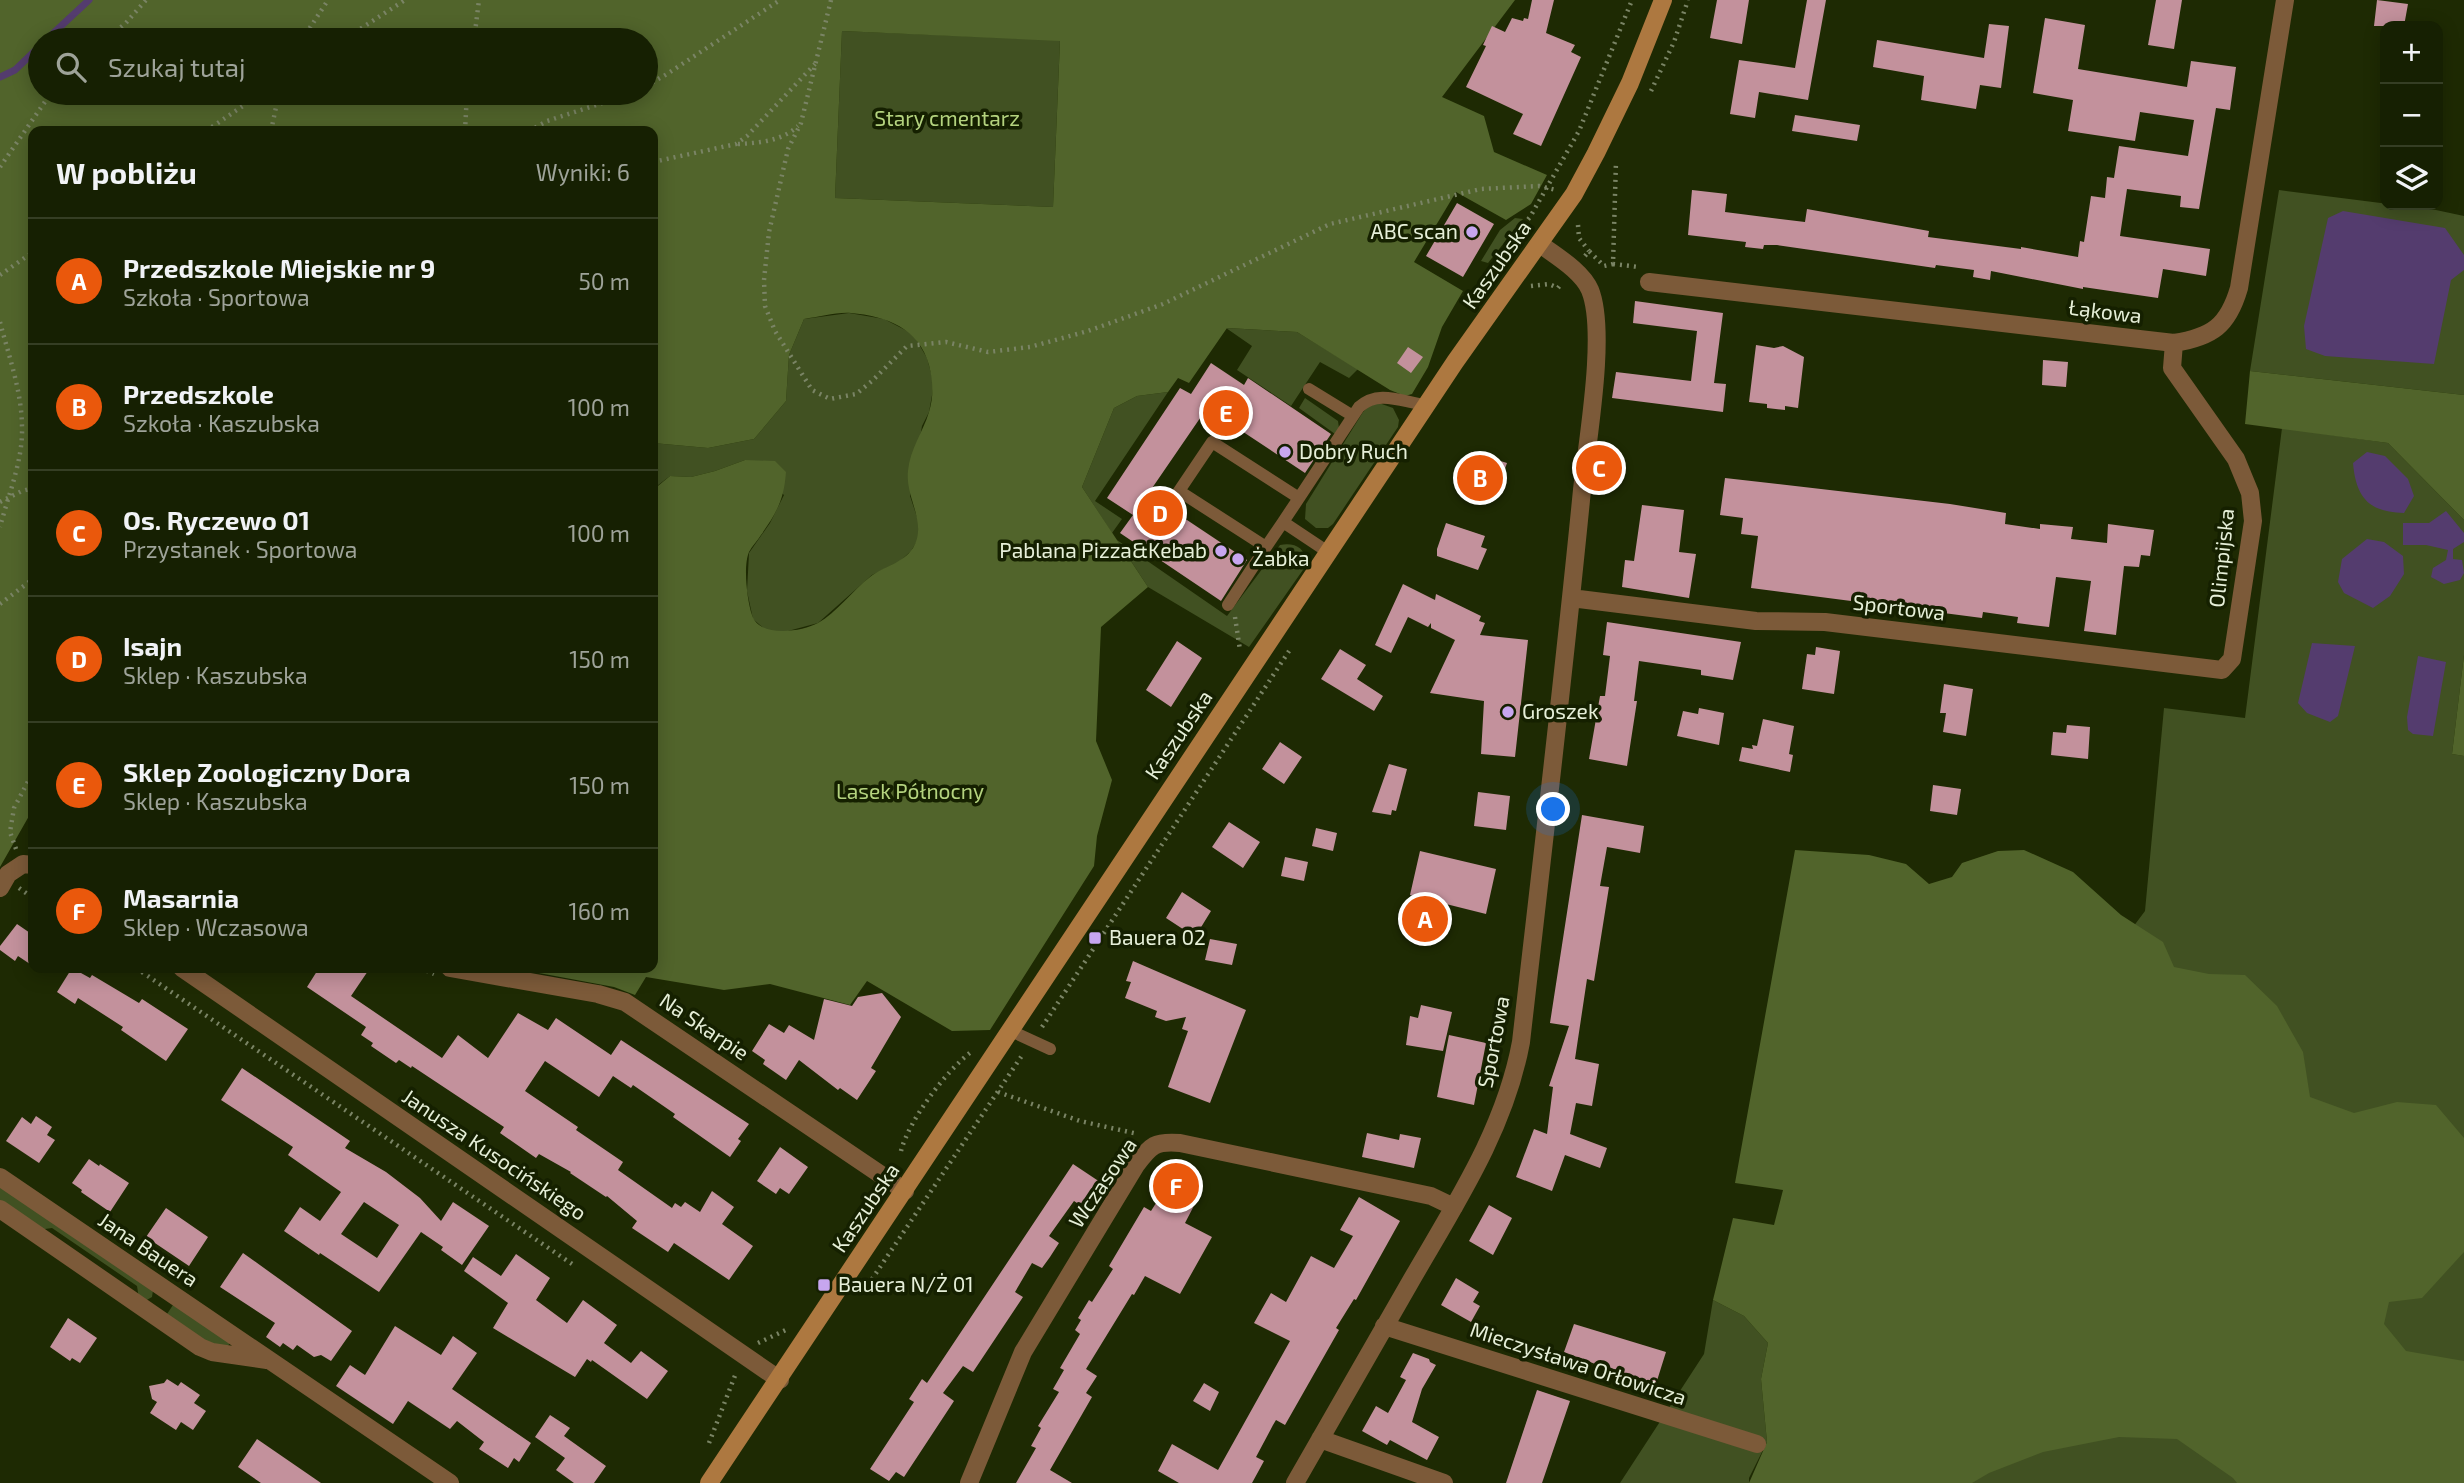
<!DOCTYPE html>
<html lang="pl">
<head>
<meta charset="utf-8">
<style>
	body { margin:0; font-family:"Exo 2",sans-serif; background:#232d11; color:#f1f3f6 }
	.controls { position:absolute; right:21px; top:21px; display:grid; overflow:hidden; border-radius:14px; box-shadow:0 4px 18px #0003 }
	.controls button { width:63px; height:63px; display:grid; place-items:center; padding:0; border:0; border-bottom:2px solid #353e24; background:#162002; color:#f1f3f6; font:35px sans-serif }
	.you { position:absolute; left:1554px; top:810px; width:24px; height:24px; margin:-18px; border:5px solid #fff; border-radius:50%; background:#1a73e8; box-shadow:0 0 0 10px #1a73e833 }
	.badge { display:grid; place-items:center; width:46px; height:46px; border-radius:50%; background:#ea580c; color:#fff; font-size:23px; font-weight:700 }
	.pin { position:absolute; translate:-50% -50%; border:4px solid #fff; box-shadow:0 2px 7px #0006 }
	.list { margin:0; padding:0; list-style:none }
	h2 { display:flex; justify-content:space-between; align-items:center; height:91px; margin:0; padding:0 28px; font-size:30px }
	h2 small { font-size:23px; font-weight:400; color:#9ea399 }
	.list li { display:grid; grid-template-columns:46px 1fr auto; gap:21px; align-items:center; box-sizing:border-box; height:126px; padding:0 28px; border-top:2px solid #353e24 }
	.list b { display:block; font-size:26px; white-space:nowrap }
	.list p { margin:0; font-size:23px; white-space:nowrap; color:#9ea399 }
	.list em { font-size:23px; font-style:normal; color:#9ea399 }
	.icon { flex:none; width:38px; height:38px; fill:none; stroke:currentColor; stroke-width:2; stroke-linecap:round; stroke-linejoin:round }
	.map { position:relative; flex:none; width:2464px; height:1483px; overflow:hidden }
	.search { position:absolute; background:#162002; box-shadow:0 4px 18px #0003; left:28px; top:28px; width:630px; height:77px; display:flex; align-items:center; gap:18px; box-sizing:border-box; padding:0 24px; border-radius:38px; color:#9ea399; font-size:26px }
	.panel { position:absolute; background:#162002; box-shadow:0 4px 18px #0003; left:28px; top:126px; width:630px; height:847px; border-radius:14px }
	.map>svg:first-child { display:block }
	.green { fill:#415122 }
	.forest { fill:#51642b; fill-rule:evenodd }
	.water { fill:#543c6e }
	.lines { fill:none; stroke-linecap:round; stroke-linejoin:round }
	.stream { stroke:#543c6e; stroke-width:7 }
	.building { fill:#c3919c; fill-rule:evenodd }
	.path { stroke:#7a8465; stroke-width:4.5; stroke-dasharray:2 5; stroke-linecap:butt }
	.service { stroke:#7c5a39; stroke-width:12 }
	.minor { stroke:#7c5a39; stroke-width:18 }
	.secondary { stroke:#ad7840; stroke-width:18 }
	.poi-dot { fill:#c7a6ef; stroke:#152000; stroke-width:2.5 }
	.labels { text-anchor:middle; stroke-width:7; stroke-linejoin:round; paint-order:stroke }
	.park-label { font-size:21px; fill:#b4d37e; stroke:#152000 }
	.poi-label { font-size:21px; fill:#e6efd8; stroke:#152000; text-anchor:start }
	.street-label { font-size:21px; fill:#e6efd8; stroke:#152000 }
</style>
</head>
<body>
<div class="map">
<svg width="2464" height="1483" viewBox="0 0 2464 1483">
	<rect width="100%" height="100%" fill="#1e2a03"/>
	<path class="green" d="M842 31 1060 40 1053 207 835 198Z
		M2279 190 2436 210 2464 216V395L2250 371Z
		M1515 218 1523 219 1488 263 1481 261 1500 230Z
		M849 313 884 319 913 334 927 358 934 384 929 412 922 426 910 496 918 520 919 538 911 551 899 562 872 575 818 623 788 631H767L753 619 747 591 749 553 770 523 784 495 745 460 715 471 691 477 670 476 653 489V443L708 448 754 439 786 401 789 355 804 319Z
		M1226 328 1297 332 1358 369 1349 378 1320 362 1291 406 1237 370 1252 346Z
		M1168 392 1095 501 1122 519 1112 533 1082 487 1114 408 1137 396Z
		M1305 398 1338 421 1339 428 1335 434 1299 408Z
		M1379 403 1393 408 1399 420 1398 427 1333 524 1328 528H1316L1305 519 1306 504 1363 412 1371 404Z
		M2282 428 2388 443 2464 520V655L2452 754 2464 756V1483H1758L1838 1321 2145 911 2164 708 2245 718Z
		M1117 540 1227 616 1280 545C1296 542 1308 549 1305 567L1249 647 1148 587Z
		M0 1184 153 1290 152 1297 145 1301 139 1299 137 1286 52 1228 38 1230 0 1204Z
		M1713 1300 1744 1316 1768 1343 1761 1379 1767 1442 1749 1478V1483H1620L1704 1354Z
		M173 1305H177L230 1343 227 1347 217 1349 167 1314Z"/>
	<path class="forest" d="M0 0H1515L1442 97 1484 116 1494 152 1547 175 1531 204 1506 220 1456 192 1414 262 1463 291 1442 327 1428 367 1412 394 1405 396 1390 390 1297 332 1227 328 1189 383 1178 378 1168 392 1137 396 1114 408 1082 487 1148 587 1101 627 1096 741 1112 780 1097 836 1094 866 990 1030 952 1031 867 981 850 1005 770 984 724 990 646 977 635 995 614 987 512 968H653V490L670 476 691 477 715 471 745 460 775 461 786 472C784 500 777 512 761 535 758 540 752 546 749 552 743 566 747 600 752 615 759 638 801 632 818 623 836 613 853 590 870 577 884 566 902 564 913 548 928 523 905 498 908 471 910 449 923 432 929 412 934 396 933 381 929 365 919 328 886 316 851 313 836 312 819 317 804 319L789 355 786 401 754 439 708 448 653 443V131H33V809L0 867ZM842 31 1060 41 1053 207 835 198ZM40 40H646V93H40Z
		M2250 371 2464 395V520L2388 443 2245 424Z
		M2464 655V756L2452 754Z
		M1795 850 1869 855 1906 864 1929 884 1952 877 1962 863 1998 851 2024 850 2073 872 2121 915 2163 942 2174 967 2209 974 2245 975 2277 1006 2303 1052 2310 1097 2354 1113 2397 1102 2436 1105 2464 1138V1252L2422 1298 2389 1302 2384 1324 2406 1351 2464 1361V1483H2237L2233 1478 2177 1439 2119 1437 2043 1452 1989 1473 1972 1483H1749L1767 1442 1761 1379 1768 1343 1744 1316 1713 1300 1733 1218 1774 1225 1783 1190 1735 1183Z"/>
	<path class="water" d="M2343 211 2445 228 2464 255V270L2451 280 2434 364 2325 356 2306 349 2304 326 2328 218Z
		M2367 452 2385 456 2408 479 2414 496 2404 513C2369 512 2356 498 2353 463Z
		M2446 511 2464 533V542L2453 549V559L2462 560 2464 573 2460 580 2444 584 2431 577 2433 568 2446 560 2448 550 2426 545H2403V523H2429Z
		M2367 539 2384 542 2403 556 2404 574 2390 596 2373 608 2344 593 2338 582 2342 559Z
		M2312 643 2355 646 2338 716 2330 722 2307 713 2298 703Z
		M2418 656 2446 662 2433 736 2413 734 2408 730 2407 717Z"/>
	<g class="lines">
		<path class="stream" d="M46 40 89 0
			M0 77 15 70 40 46"/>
	</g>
	<path class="building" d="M1532 0H1554L1546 33 1575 45 1571 52 1581 57 1541 146 1513 134 1523 114 1466 87 1486 46 1483 45 1492 26 1505 32 1512 18 1523 21 1524 18 1528 19Z
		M1717 0H1749L1742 44 1710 38Z
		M1807 0H1826L1808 100 1759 92 1755 118 1730 114 1739 60 1795 68Z
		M2156 0H2182L2174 49 2148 45Z
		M2377 0 2408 4 2404 26H2374Z
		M2045 18 2085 25 2078 69 2187 87 2191 61 2236 67 2230 110 2216 108 2199 209 2180 207 2181 196 2127 189 2120 236 2210 249 2206 276 2163 269 2158 298 2083 287V289L1991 271 1990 280 1973 277 1974 270 1936 265 1935 268 1777 245H1764L1763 249 1745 247 1746 242 1688 235 1692 190 1727 194 1725 212 1805 222 1807 209 1929 231 1928 237 2021 249V247L2078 257 2080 241 2084 242 2091 196 2105 198 2107 177 2114 178 2119 146 2188 156 2194 120 2140 112 2135 141 2068 131 2073 100 2033 93Z
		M1989 24 2009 26 2001 88 1980 85 1976 109 1921 100 1924 76 1873 67 1877 40 1984 58Z
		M1795 115 1860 125 1857 141 1792 131Z
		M1457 203 1494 224 1463 277 1426 256Z
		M1635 301 1723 313 1714 383 1726 384 1723 412 1612 398 1616 372 1691 381 1697 331 1633 323Z
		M1756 345 1774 348 1783 346 1804 357 1798 408 1785 406V410L1767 408V404L1749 402Z
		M1408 347 1423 357 1411 373 1397 363Z
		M2043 360 2068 362 2066 387 2042 385Z
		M1211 363 1244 385 1248 378 1331 434 1305 473 1207 408 1148 494 1247 560 1221 601 1120 533 1133 515 1107 498 1180 388 1191 394Z
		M1471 452 1507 463 1493 502 1458 491Z
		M1725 478 1950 504 2006 513 2005 524 2040 529V524L2073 527 2071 539 2107 543 2108 524 2154 530 2150 556 2141 555 2139 567 2124 566 2116 635 2084 631 2091 581 2056 577 2049 627 2017 623 2018 617 1983 612 1982 618 1751 588 1758 536 1741 534 1743 518 1720 515Z
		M1642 505 1684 510 1679 552 1696 554 1689 598 1622 587 1625 560 1634 561Z
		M1446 523 1485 536 1481 547 1487 549 1478 570 1437 556V549Z
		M1403 584 1435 600 1436 594 1481 616 1479 621 1485 623 1480 635 1528 640 1515 757 1481 754 1484 701 1430 693 1455 640 1431 628V623L1428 627 1408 617 1391 653 1375 645Z
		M1607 622 1741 642 1733 680 1701 675V670L1639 661 1634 701H1637L1627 766 1589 759 1600 696H1605L1610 656 1603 655Z
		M1177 641 1202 658 1171 707 1146 690Z
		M1816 647 1840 651 1834 694 1802 689 1807 654 1815 655Z
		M1340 649 1366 665 1357 679 1383 696 1374 711 1321 679Z
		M1944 684 1973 689 1966 736 1943 732 1946 713H1940Z
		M1699 708 1724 713 1719 745 1677 736 1683 711 1698 714Z
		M1763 719 1794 726 1789 754 1793 755 1790 772 1739 761 1742 747 1753 749 1752 745 1757 746Z
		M2067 725 2090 727 2088 759 2051 755 2053 732 2066 733Z
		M1280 742 1302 757 1284 784 1262 769Z
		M1389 764 1407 769 1396 811 1392 810 1391 815 1372 812Z
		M1933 785 1961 789 1957 815 1930 811Z
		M1478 792 1510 796 1506 830 1474 826Z
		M1582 815 1644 826 1640 853 1607 847 1600 886 1609 887 1594 981 1587 979 1575 1059 1599 1064 1592 1106 1576 1103 1570 1134 1607 1148 1600 1168 1565 1155 1552 1191 1516 1177 1534 1129 1547 1134 1553 1087 1549 1086 1569 1026 1550 1023Z
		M1229 822 1260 842 1243 868 1212 847Z
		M1316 828 1337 833 1333 851 1312 846Z
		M1420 851 1496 869 1486 914 1410 895Z
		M1285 857 1308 862 1304 881 1281 876Z
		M1182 892 1211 911 1195 937 1166 918Z
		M17 924 33 935V966L18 956 15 961 0 950V946Z
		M1210 939 1237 944 1232 965 1205 960Z
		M1133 961 1246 1010 1210 1103 1168 1087 1188 1031 1182 1029 1186 1017 1166 1021 1155 1017 1157 1011 1125 998 1131 982 1126 981Z
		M72 968 90 978 92 975 139 1003 142 999 188 1029 166 1061 121 1030 123 1027 78 998 75 1004 57 992Z
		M319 968H370L351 996 442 1058 458 1035 488 1058 518 1013 548 1030 556 1018 611 1055 621 1040 749 1124 738 1139 741 1141 730 1157 673 1117 675 1114 633 1085 631 1088 613 1076 599 1097 545 1061 525 1091 578 1127 576 1130 623 1162 618 1170 672 1208 675 1203 681 1207 685 1202 700 1212 712 1191 734 1207 722 1224 753 1246 729 1280 674 1243 668 1252 632 1228 637 1221 607 1196 606 1197 570 1173 571 1172 539 1154 536 1158 500 1133 504 1127 412 1066 411 1068 399 1060 396 1063 371 1046 373 1043 361 1035 366 1027 307 987Z
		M882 993 901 1017 871 1068 876 1071 857 1100 840 1088 838 1090 799 1060 786 1080 763 1064 765 1060 752 1051 769 1024 784 1033 789 1025 814 1040 824 999 852 1006 858 997Z
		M1421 1005 1452 1012 1443 1051 1406 1045 1410 1016 1418 1018Z
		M1449 1035 1486 1043 1474 1105 1437 1097Z
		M242 1068 350 1141 345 1148 386 1172 420 1198 441 1221 453 1202 489 1226 462 1265 441 1250 443 1247 421 1232 379 1292 320 1253 319 1255 284 1231 300 1207 320 1221 341 1192 288 1155 293 1147 221 1100ZM364 1202 399 1225 377 1258 341 1234Z
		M36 1116 52 1127 47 1135 55 1140 39 1163 6 1141 22 1117 31 1124Z
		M1367 1133 1399 1140 1400 1134 1421 1138 1414 1168 1362 1157Z
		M780 1147 808 1167 789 1194 780 1188 776 1194 757 1181Z
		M89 1159 99 1166 100 1164 129 1183 110 1212 81 1192 82 1190 72 1183Z
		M1073 1164 1100 1182 1083 1207 1074 1201 1049 1236 1059 1243 1050 1257 1042 1268 1032 1263 1015 1292 1023 1297 973 1372 963 1366 943 1393 954 1401 904 1477 896 1472 889 1481 870 1469 914 1402 909 1399 922 1379 927 1383Z
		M1177 1170 1197 1183 1192 1192 1199 1196 1185 1223 1212 1237 1180 1294 1145 1276 1134 1295 1132 1294 1086 1369 1097 1376 1086 1393 1092 1397 1050 1470 1072 1483H1016L1036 1448 1031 1446 1041 1428 1038 1426 1059 1392 1053 1389 1064 1370 1060 1368 1080 1334 1075 1330 1081 1320 1078 1318 1089 1300 1092 1302 1113 1269 1109 1266 1144 1207 1151 1211Z
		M1359 1197 1400 1221 1356 1300 1354 1299 1336 1328 1339 1330 1285 1425 1276 1420 1273 1425 1256 1457 1264 1461 1252 1483H1179L1158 1471 1172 1444 1218 1470 1290 1341 1254 1323 1271 1293 1286 1302 1311 1256 1334 1268 1353 1236 1340 1230Z
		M1489 1205 1512 1218 1493 1255 1469 1241Z
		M166 1208 208 1237 189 1266 146 1237Z
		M243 1253 352 1331 331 1361 321 1355 314 1357 297 1345 293 1350 283 1343 280 1347 266 1337 275 1323 220 1287Z
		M516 1254 550 1278 536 1300 567 1323 583 1300 617 1325 604 1343 631 1363 641 1351 668 1371 647 1399 592 1360 591 1362 587 1359 575 1377 493 1328 508 1303 464 1271 473 1257 501 1276Z
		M1456 1278 1479 1292 1473 1302 1480 1306 1471 1322 1441 1305Z
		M68 1318 97 1338 80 1363 72 1358 70 1361 50 1347Z
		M1574 1324 1666 1352 1655 1387 1564 1352Z
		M395 1326 441 1355 453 1336 477 1353 452 1389 531 1443 519 1462 514 1458 508 1468 479 1449 484 1442 457 1421 450 1429 408 1401 393 1424 336 1386 350 1365 365 1375Z
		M1413 1353 1429 1359 1430 1362 1436 1365 1422 1389 1412 1422 1439 1437 1427 1460 1390 1440 1387 1445 1362 1431 1376 1406 1388 1413 1406 1380 1400 1377Z
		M167 1379 178 1386 181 1382 200 1395 194 1403 206 1411 193 1430 181 1422 176 1430 150 1413 157 1402 152 1399 149 1386 164 1383Z
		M1204 1383 1219 1392 1210 1411 1193 1401Z
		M1537 1390 1570 1401 1542 1483H1506Z
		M550 1415 570 1428 564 1436 606 1466 594 1483H574L556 1470 565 1458 535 1437Z
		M257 1439 321 1483H261L238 1467Z"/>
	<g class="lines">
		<path class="path" d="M831 0 801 123 788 149 769 232 764 280 765 306 775 331 812 390 830 399 856 394 872 381 907 346 946 342 988 352 1030 347 1088 331 1163 304 1330 224 1481 189 1539 186 1556 190
			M104 40 125 24 146 0
			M302 40 328 0
			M343 40 405 0
			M474 40 479 0
			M646 86 667 74 780 0
			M1651 91 1674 42 1688 0
			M206 131 262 93
			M271 131 279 93
			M465 131 467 93
			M529 131 547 121 633 93
			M738 144C759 143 782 141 798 126
			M653 162 736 144 747 136 815 64
			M0 167 51 93
			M1578 225 1579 238 1589 251
			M1585 256 1589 251 1604 266 1613 264 1616 161
			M1501 264 1498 256 1530 217 1579 131 1632 0
			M1613 264 1639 267
			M0 275 33 252
			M1531 286 1549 284 1558 288 1561 284
			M0 322C9 357 22 392 22 428 23 460 8 496 0 527
			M0 502 22 491 33 488
			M0 604 33 579
			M1235 617 1240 650
			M16 849 10 832 14 808 33 772
			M19 888 33 898
			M136 968 575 1266
			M420 968 434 974
			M1042 1027 1291 648
			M998 1092 1080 1121 1138 1134
			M901 1151C909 1120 946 1071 971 1052
			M868 1285 1023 1054
			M758 1343 788 1329
			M709 1443 736 1373"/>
		<path class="service" d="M1309 389 1353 416
			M1299 498 1359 407C1379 389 1402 402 1426 405
			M1283 522 1266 547 1179 491 1212 442 1299 498 1283 522 1328 552
			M1228 605 1266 547
			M1011 1031 1050 1049"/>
		<path class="minor" d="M1649 282 2174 343C2212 337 2228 326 2239 288L2285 0
			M1571 598 1756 621 1825 622 2222 670 2232 659 2253 521 2250 493 2236 459 2172 368 2174 343
			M0 888 8 874 23 864 33 865
			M182 968 780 1380
			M450 968 598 994 625 1002 905 1191
			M0 1177 450 1483
			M0 1209 200 1347 212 1352 267 1360
			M1384 1326 1757 1444
			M1320 1439 1444 1483
			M969 1483 1023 1352 1136 1165C1151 1145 1155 1141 1180 1143L1431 1196 1454 1207
			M1295 1483C1334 1415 1373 1347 1412 1279 1456 1203 1505 1129 1521 1042 1542 858 1564 674 1582 490 1587 442 1607 332 1590 290 1582 271 1556 256 1540 244"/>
		<path class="secondary" d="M709 1483 1455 362 1574 194 1596 153 1630 83 1663 0"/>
	</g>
	<g class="poi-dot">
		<circle cx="1472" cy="232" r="7"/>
		<circle cx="1285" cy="452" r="7"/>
		<circle cx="1221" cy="551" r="7"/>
		<circle cx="1238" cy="559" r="7"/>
		<circle cx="1508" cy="712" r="7"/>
		<rect x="1088" y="931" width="14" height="14" rx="3.5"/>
		<rect x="817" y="1278" width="14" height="14" rx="3.5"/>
	</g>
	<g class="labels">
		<g class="park-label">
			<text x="947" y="126">Stary cmentarz</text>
			<text x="910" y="799">Lasek Północny</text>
		</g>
		<g class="poi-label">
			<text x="1458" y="239" text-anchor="end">ABC scan</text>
			<text x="1299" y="459">Dobry Ruch</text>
			<text x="1207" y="558" text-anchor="end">Pablana Pizza&amp;Kebab</text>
			<text x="1252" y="566">Żabka</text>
			<text x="1522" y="719">Groszek</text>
			<text x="1109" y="945">Bauera 02</text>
			<text x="838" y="1292">Bauera N/Ż 01</text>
		</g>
		<g class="street-label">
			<text transform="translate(1497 265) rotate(-55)" y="7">Kaszubska</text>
			<text transform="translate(2105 312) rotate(7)" y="7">Łąkowa</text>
			<text transform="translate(2222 558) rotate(-84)" y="7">Olimpijska</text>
			<text transform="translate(1899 608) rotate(7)" y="7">Sportowa</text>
			<text transform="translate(1179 735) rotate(-56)" y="7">Kaszubska</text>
			<text transform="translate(704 1027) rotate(34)" y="7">Na Skarpie</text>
			<text transform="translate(1494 1042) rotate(-79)" y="7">Sportowa</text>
			<text transform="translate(494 1155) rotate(34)" y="7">Janusza Kusocińskiego</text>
			<text transform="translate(1103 1183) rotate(-56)" y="7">Wczasowa</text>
			<text transform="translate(866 1208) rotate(-56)" y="7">Kaszubska</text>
			<text transform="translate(148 1250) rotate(34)" y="7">Jana Bauera</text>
			<text transform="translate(1578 1364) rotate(18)" y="7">Mieczysława Orłowicza</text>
		</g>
	</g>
</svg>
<div class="controls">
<button>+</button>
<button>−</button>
<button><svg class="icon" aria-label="layers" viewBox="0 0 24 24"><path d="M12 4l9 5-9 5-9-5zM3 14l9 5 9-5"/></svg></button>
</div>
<div class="you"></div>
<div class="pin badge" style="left:1425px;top:919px">A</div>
<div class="pin badge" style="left:1480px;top:478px">B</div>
<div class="pin badge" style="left:1599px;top:468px">C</div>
<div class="pin badge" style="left:1160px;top:513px">D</div>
<div class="pin badge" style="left:1226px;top:413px">E</div>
<div class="pin badge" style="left:1176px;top:1186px">F</div>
<div class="search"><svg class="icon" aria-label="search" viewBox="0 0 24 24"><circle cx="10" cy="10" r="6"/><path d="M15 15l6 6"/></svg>Szukaj tutaj</div>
<section class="panel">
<h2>W pobliżu<small>Wyniki: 6</small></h2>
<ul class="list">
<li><span class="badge">A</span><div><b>Przedszkole Miejskie nr 9</b><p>Szkoła · Sportowa</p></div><em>50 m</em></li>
<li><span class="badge">B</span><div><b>Przedszkole</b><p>Szkoła · Kaszubska</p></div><em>100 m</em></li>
<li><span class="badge">C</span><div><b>Os. Ryczewo 01</b><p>Przystanek · Sportowa</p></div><em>100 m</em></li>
<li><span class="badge">D</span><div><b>Isajn</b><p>Sklep · Kaszubska</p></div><em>150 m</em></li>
<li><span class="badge">E</span><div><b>Sklep Zoologiczny Dora</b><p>Sklep · Kaszubska</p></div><em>150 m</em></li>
<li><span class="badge">F</span><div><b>Masarnia</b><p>Sklep · Wczasowa</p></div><em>160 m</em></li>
</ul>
</section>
</div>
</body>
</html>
